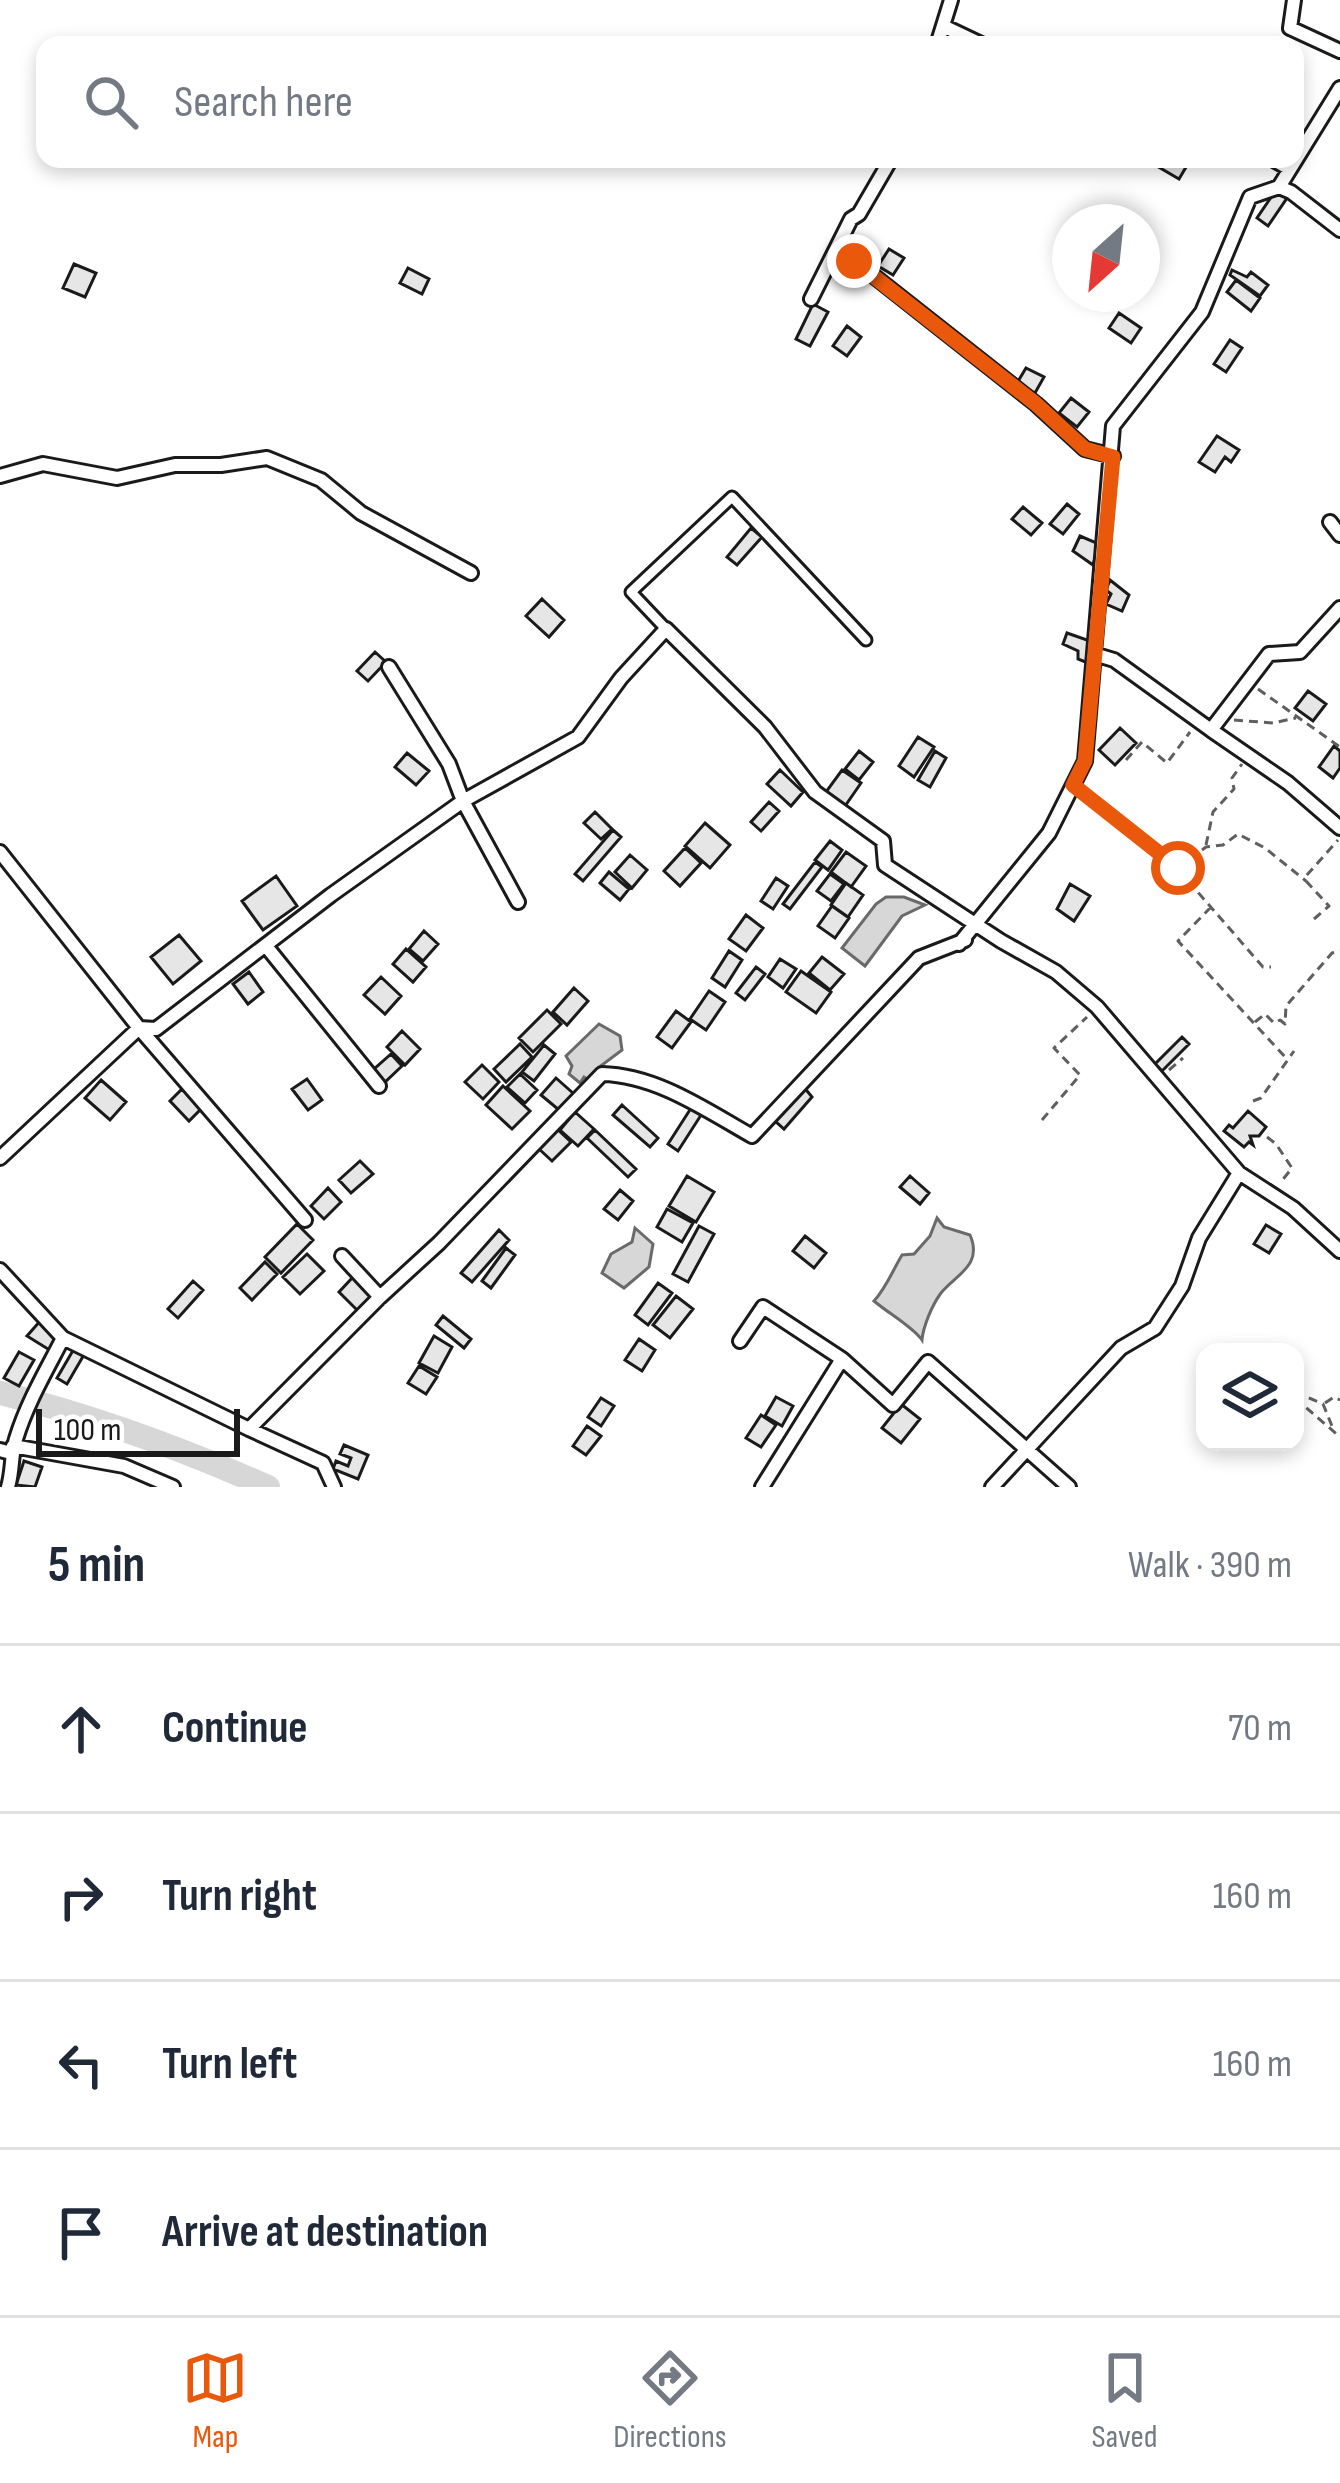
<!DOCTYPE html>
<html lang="en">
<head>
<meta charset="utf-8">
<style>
	body { margin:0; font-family:"Sofia Sans Condensed",sans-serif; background:#f2f2f3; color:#1f2937 }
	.controls { position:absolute; right:36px; bottom:36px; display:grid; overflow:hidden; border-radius:24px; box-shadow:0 6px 18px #0003 }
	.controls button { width:108px; height:108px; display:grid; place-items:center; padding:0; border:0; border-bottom:3px solid #e0e1e3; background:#fff; color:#1f2937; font:60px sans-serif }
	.compass { position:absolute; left:1052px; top:204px; width:108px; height:108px; border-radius:50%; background:#fff; box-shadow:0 6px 18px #0003; rotate:207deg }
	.scale { position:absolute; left:36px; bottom:30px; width:204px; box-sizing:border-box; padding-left:12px; border:6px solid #1a1a1a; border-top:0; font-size:33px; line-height:42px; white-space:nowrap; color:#1a1a1a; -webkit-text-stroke:9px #fff; paint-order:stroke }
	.stop { position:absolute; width:36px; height:36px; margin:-27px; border:9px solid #ea580c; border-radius:50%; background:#fff }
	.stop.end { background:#ea580c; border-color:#fff; box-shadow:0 3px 12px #0008 }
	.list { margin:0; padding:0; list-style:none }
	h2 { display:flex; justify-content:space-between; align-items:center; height:156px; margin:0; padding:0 48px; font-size:51px }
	h2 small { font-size:39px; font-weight:400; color:#747a83 }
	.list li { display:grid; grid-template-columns:78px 1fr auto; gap:36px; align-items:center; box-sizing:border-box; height:168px; padding:0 48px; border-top:3px solid #e0e1e3 }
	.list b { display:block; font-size:45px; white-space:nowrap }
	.list em { font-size:39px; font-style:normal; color:#747a83 }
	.icon { flex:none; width:66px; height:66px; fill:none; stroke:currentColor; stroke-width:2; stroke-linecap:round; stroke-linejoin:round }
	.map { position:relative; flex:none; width:1340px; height:1487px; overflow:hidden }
	.search { position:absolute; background:#fff; box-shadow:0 6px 18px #0003; left:36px; right:36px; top:36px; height:132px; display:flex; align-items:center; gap:30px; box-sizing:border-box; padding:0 42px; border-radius:24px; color:#747a83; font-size:45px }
	.sheet { height:828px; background:#fff }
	nav { display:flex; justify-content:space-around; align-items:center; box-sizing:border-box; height:168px; border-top:3px solid #e0e1e3; background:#fff; font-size:33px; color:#747a83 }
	nav a { display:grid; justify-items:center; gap:6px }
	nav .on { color:#ea580c }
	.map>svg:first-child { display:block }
	.water { fill:#d7d7d7; stroke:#6a6a6a; stroke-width:3 }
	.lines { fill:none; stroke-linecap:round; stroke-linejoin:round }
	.river { stroke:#d7d7d7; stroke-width:24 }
	.building { fill:#e6e6e6; stroke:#1a1a1a; stroke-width:3 }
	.pedestrian-casing { stroke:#1a1a1a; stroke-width:15 }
	.minor-casing { stroke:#1a1a1a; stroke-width:18 }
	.path { stroke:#5f5f5f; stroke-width:3; stroke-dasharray:9 6; stroke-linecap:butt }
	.pedestrian { stroke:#fff; stroke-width:9 }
	.minor { stroke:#fff; stroke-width:12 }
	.route { stroke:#ea580c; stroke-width:15 }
</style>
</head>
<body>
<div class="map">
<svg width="1340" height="1487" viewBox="0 0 1340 1487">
	<rect width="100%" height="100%" fill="#fff"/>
	<path class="water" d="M886 897H904L925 905 902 916 865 966 842 948 876 904Z
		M599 1024 620 1036 622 1050 598 1068 590 1081 584 1077 580 1083 569 1074 572 1066 566 1056Z
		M937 1218 944 1227 970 1235C983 1265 957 1274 941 1293 932 1305 923 1327 922 1340 913 1327 888 1313 874 1301 886 1288 893 1270 902 1255L914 1254 930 1236Z
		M635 1228 653 1244 649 1267 624 1288 602 1273 611 1254 632 1242Z"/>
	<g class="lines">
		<path class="river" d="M0 1393C93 1416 180 1448 268 1487"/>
	</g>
	<path class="building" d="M1152 159H1183L1189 162 1179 179 1150 162Z
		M1276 190 1287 198 1268 226 1257 218Z
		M889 249 904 258 893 275 878 266Z
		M74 264 96 273 85 297 63 288Z
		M408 268 429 279 422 294 400 283Z
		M1232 270 1247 277 1251 272 1268 285 1260 296 1230 275Z
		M1236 280 1260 298 1251 311 1227 292Z
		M813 304 828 312 810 346 796 339Z
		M1119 313 1141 328 1131 343 1109 328Z
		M847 326 861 337 847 356 833 346Z
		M1230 340 1242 348 1226 372 1214 364Z
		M1026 368 1044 377 1035 393 1017 383Z
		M1071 398 1089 412 1077 427 1059 413Z
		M1217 436 1239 450 1231 462 1225 457 1215 472 1199 462Z
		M1067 504 1079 514 1063 534 1050 524Z
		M1023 507 1042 523 1031 535 1012 519Z
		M751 528 762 537 737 565 727 557Z
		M1080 536 1099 544 1093 565 1073 551Z
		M1110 580 1129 595 1122 611 1106 604 1111 594 1106 590Z
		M542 599 564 620 549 637 526 616Z
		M1067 633 1090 641 1088 663 1078 659V651L1063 644Z
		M375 652 386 662 368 681 357 671Z
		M1308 691 1326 704 1313 721 1295 708Z
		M1120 728 1136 743 1115 765 1099 750Z
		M918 737 934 747 914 777 899 766Z
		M1334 746 1340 751V768L1333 778 1319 767Z
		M859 751 873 762 859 780 845 769Z
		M935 751 946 758 930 787 918 780Z
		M407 753 429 771 416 785 395 767Z
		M780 770 803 792 791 806 767 784Z
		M842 770 861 783 843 809 823 796Z
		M769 802 779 811 761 831 751 822Z
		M595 812 612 829 601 839 584 823Z
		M705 823 730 845 710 868 685 846Z
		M613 830 621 837 583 881 575 874Z
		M830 841 842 850 828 870 815 860Z
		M685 848 701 863 680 886 664 871Z
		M846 852 866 866 851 887 831 872Z
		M630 855 647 870 632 888 615 872Z
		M815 862 822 867 790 909 783 904Z
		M609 872 629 889 620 900 600 883Z
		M830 874 844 884 831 901 817 891Z
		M276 876 297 906 263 930 242 901Z
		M776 878 788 886 773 909 761 901Z
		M846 883 863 895 848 917 831 905Z
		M1070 884 1090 896 1074 921 1057 909Z
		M832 906 849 918 835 938 818 926Z
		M746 915 763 928 746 951 729 939Z
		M424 931 438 944 423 961 409 949Z
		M179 935 201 961 173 984 151 957Z
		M406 949 426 967 413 982 393 964Z
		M729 951 742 960 725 987 712 978Z
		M822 957 844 974 830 990 809 973Z
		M780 959 796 969 783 988 768 977Z
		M756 967 765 974 745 1000 736 993Z
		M801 971 831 992 816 1013 786 992Z
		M249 972 263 992 248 1004 233 984Z
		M381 977 401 996 385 1014 364 995Z
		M574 988 588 1001 567 1025 553 1012Z
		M709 991 725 1002 706 1030 690 1019Z
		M547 1010 561 1024 533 1052 519 1038Z
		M676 1011 691 1022 672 1048 657 1037Z
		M402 1031 420 1049 405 1065 387 1047Z
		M1182 1037 1189 1044 1162 1071 1155 1064Z
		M520 1044 532 1057 506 1082 494 1069Z
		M544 1045 555 1054 534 1081 522 1072Z
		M391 1054 402 1066 384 1083 373 1070Z
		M482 1065 499 1082 483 1099 465 1082Z
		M520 1074 537 1090 525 1103 507 1087Z
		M556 1078 574 1094 559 1110 541 1095Z
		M307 1079 322 1100 308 1110 292 1089Z
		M101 1080 126 1102 110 1120 85 1098Z
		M503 1086 530 1111 512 1129 486 1105Z
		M803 1086 812 1097 784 1129 774 1120Z
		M182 1089 201 1109 189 1121 170 1101Z
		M622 1105 658 1138 650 1147 613 1115Z
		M693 1105 703 1112 678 1151 668 1144Z
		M1248 1111 1266 1127 1259 1136H1250L1253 1145 1249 1142 1244 1147 1224 1131 1229 1125 1233 1128Z
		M575 1112 594 1129 578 1146 560 1130Z
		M556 1128 571 1142 552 1161 538 1148Z
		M595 1130 636 1169 628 1177 587 1138Z
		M360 1161 373 1174 351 1193 339 1180Z
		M687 1176 714 1192 696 1222 669 1206Z
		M910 1176 929 1193 920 1204 900 1187Z
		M328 1188 341 1202 324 1219 311 1206Z
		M620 1190 633 1201 618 1220 604 1209Z
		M667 1209 693 1223 682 1242 657 1227Z
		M297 1224 313 1240 281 1273 265 1257Z
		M1266 1225 1281 1234 1269 1253 1254 1244Z
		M699 1226 714 1234 688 1282 673 1274Z
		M499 1230 509 1240 472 1282 461 1273Z
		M805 1236 826 1253 814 1268 793 1251Z
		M506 1248 515 1255 491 1288 482 1281Z
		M307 1254 324 1271 300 1294 283 1277Z
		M265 1262 277 1274 252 1300 240 1288Z
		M354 1276 373 1296 358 1311 339 1292Z
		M193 1281 203 1290 178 1318 168 1309Z
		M658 1283 672 1293 648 1325 635 1315Z
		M676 1296 693 1309 670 1338 653 1325Z
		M443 1316 471 1339 464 1348 436 1325Z
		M41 1320 62 1345 56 1354 27 1336Z
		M434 1336 452 1347 438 1373 419 1363Z
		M639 1339 655 1350 642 1371 625 1360Z
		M75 1347 85 1353 67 1384 57 1378Z
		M19 1352 34 1360 19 1386 4 1378Z
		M419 1366 437 1377 426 1394 408 1383Z
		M776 1397 793 1406 782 1426 765 1416Z
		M601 1398 614 1406 601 1426 588 1417Z
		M901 1404 920 1419 901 1443 882 1428Z
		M761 1415 776 1425 761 1447 746 1438Z
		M587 1426 601 1436 586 1455 573 1446Z
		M344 1445 368 1455 358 1479 333 1469 336 1461 348 1466 351 1458 340 1454Z
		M24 1461 42 1467 35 1487 16 1485Z"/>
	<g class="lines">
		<g class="pedestrian-casing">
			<path id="pedestrian" d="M666 629 631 592 732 497 866 640"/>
		</g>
		<g class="minor-casing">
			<path id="minor" d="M1294 0 1290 28 1340 51
				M943 26 983 45
				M937 45 951 0
				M1272 159 1290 169
				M1279 187 1291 192 1340 230
				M837 247 1036 404 1085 449 1113 456
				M811 299 851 219 859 214 891 159
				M0 476 43 464 117 478 175 465H221L267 458 321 480 361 513 471 573
				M1330 522 1340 535
				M1094 654 1114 660 1211 730 1269 654 1300 652 1340 608
				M389 667 449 764 463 801 518 902
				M1211 730 1288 783 1340 828
				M0 852 139 1028 305 1220
				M959 944 1049 833 1085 761 1113 426 1202 312 1250 197 1279 187 1340 88
				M266 946 379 1086
				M0 1158 139 1028 156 1029 331 895 463 801 578 737 621 678 666 629 765 727 815 792 883 841 885 865 1001 941 1056 972 1097 1007 1239 1173
				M0 1270 63 1338C46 1371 27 1403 16 1439 11 1454 13 1470 8 1487
				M380 1297 439 1243 602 1074C656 1075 706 1110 752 1136L919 958 965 940
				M63 1338 249 1429 380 1297 342 1256
				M740 1341 763 1307 842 1359 762 1487
				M842 1359 893 1405 928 1362 1069 1487
				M249 1429 323 1463 334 1487
				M0 1450 11 1453 13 1446 124 1466 173 1487
				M992 1487 1121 1348 1155 1328 1182 1286 1199 1238 1239 1173 1293 1208 1340 1251"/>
		</g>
		<path class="path" d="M1258 689 1340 747
			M1234 720 1273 723 1296 718
			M1126 760 1142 742 1167 763 1190 732
			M1086 794 1169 859 1263 967H1271
			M1206 845 1213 812 1234 789 1232 778 1242 764
			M1178 868 1206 847 1223 845 1238 834 1265 848 1306 881
			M1211 907 1178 941 1287 1059
			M1314 919 1329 906 1306 881V876L1338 840
			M1255 1022 1265 1014 1274 1023 1280 1020 1285 1024 1286 1006 1332 953 1340 951
			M1169 1070 1183 1058
			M1253 1101 1261 1098 1294 1051
			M1042 1120 1080 1075 1054 1048 1087 1017
			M1267 1137 1276 1144 1292 1168 1280 1183
			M1295 1392 1323 1404 1334 1431
			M1295 1398 1340 1437
			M1325 1403 1334 1397 1340 1400"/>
		<use href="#pedestrian" class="pedestrian"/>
		<use href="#minor" class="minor"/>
	</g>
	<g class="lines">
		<path class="route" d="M854 261 1036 404 1085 449 1113 457 1085 761 1073 785 1178 868"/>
	</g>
</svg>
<div class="controls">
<button><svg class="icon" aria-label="layers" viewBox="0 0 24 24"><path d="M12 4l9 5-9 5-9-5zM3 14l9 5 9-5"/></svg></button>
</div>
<svg class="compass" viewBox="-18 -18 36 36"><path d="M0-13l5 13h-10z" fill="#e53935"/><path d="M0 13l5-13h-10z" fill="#747a83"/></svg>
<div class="scale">100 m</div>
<div class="stop" style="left:1178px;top:868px"></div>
<div class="stop end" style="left:854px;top:261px"></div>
<div class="search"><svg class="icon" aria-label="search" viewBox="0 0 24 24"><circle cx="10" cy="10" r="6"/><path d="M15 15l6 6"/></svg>Search here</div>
</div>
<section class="sheet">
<h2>5 min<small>Walk · 390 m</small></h2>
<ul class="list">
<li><svg class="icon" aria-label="ahead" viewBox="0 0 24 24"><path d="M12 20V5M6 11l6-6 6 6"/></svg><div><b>Continue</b></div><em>70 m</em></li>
<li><svg class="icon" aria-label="right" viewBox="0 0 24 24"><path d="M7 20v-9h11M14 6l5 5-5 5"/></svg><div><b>Turn right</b></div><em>160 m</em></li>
<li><svg class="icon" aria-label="left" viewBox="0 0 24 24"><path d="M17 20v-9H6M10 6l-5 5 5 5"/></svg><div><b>Turn left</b></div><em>160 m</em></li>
<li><svg class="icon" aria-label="arrive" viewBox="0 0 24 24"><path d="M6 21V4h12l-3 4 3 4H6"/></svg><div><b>Arrive at destination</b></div></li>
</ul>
</section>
<nav>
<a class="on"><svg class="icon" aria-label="map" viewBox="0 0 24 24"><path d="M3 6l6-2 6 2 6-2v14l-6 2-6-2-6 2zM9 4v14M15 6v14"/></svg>Map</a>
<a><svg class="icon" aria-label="directions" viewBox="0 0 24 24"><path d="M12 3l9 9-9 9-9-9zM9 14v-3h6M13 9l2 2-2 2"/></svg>Directions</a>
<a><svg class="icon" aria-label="saved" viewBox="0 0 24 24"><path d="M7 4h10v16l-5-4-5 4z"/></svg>Saved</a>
</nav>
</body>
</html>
